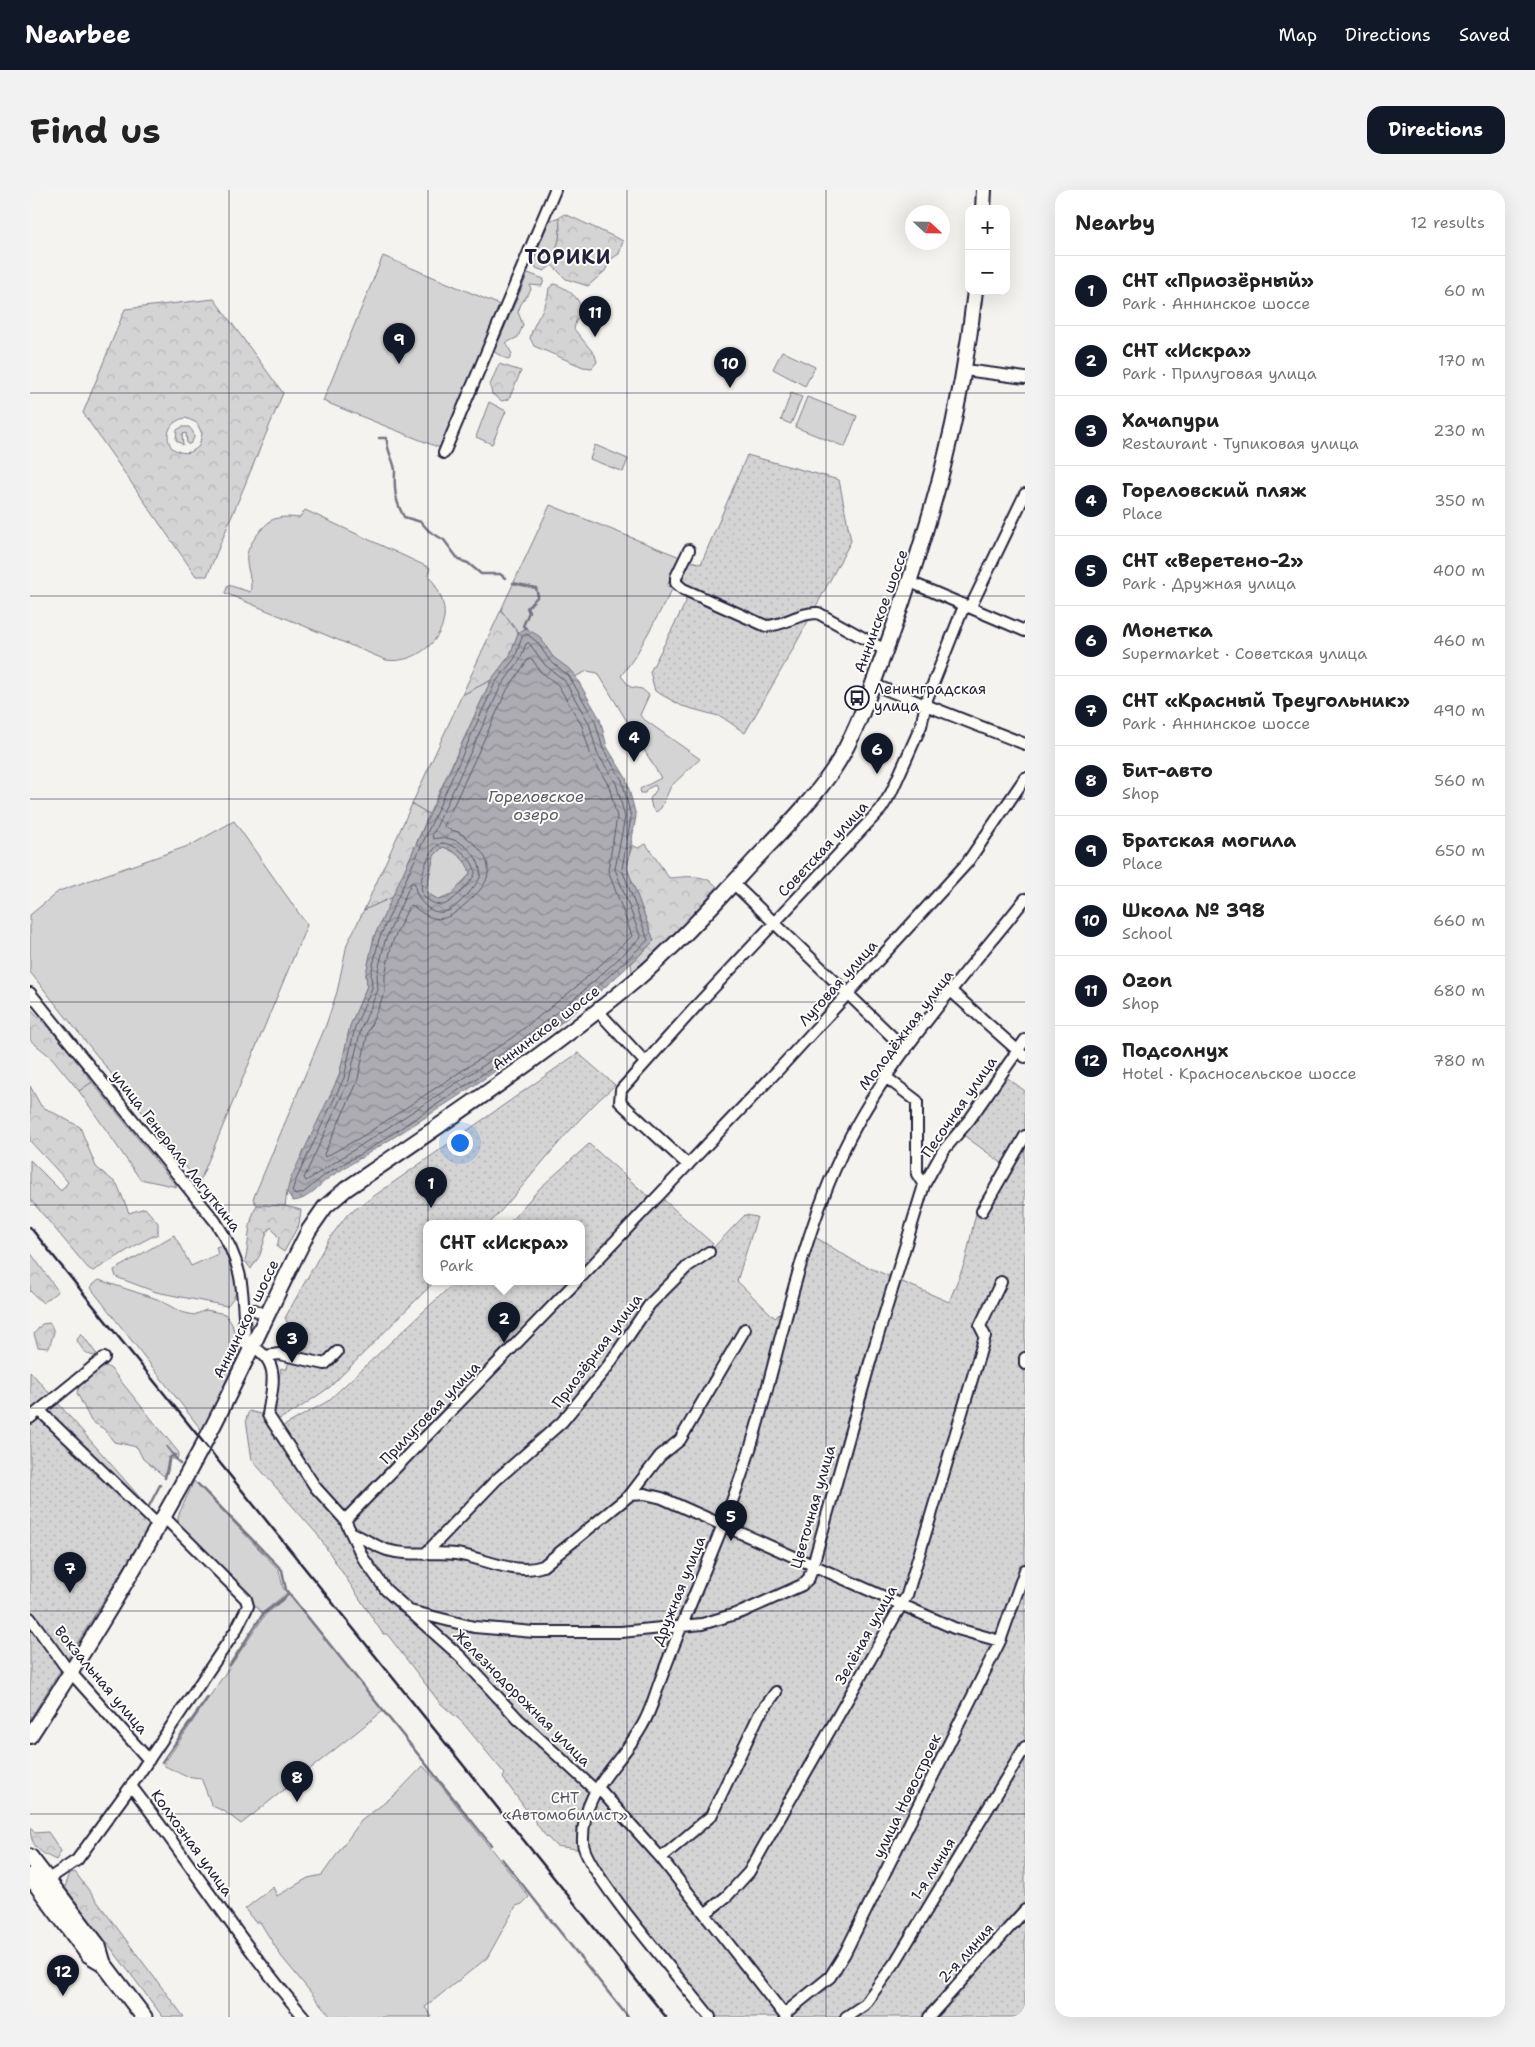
<!DOCTYPE html>
<html lang="en">
<head>
<meta charset="utf-8">
<style>
	body { margin:0; font-family:"Shantell Sans",sans-serif; background:#f2f2f2; color:#222 }
	.controls { position:absolute; right:15px; top:15px; display:grid; overflow:hidden; border-radius:10px; box-shadow:0 5px 20px #0002 }
	.controls button { width:45px; height:45px; display:grid; place-items:center; padding:0; border:0; border-bottom:1px solid #e0e0e0; background:#fff; color:#222; font:25px sans-serif }
	.compass { position:absolute; left:875px; top:15px; width:45px; height:45px; border-radius:50%; background:#fff; box-shadow:0 5px 20px #0002; rotate:112deg }
	.you { position:absolute; left:429px; top:952px; width:18px; height:18px; margin:-12px; border:4px solid #fff; border-radius:50%; background:#1a73e8; box-shadow:0 0 0 8px #1a73e833 }
	.badge { display:grid; place-items:center; width:32px; height:32px; border-radius:50%; background:#111827; color:#fff; font-size:16px; font-weight:700 }
	.pin { position:absolute; translate:-50% -41px; filter:drop-shadow(0 1px 2px #0008) }
	.pin::after { content:''; position:absolute; top:26px; width:18px; height:15px; background:inherit; clip-path:polygon(0 0,100% 0,50% 100%) }
	.popup { position:absolute; left:393px; top:1030px; width:162px; height:65px; box-sizing:border-box; display:grid; place-content:center; border-radius:10px; background:#fff; filter:drop-shadow(0 1px 4px #0005); font-size:16px; white-space:nowrap; color:#767676 }
	.popup b { font-size:19px; color:#222 }
	.popup::after { content:''; position:absolute; left:50%; top:100%; margin-left:-10px; border:10px solid transparent; border-top-color:#fff }
	.list { margin:0; padding:0; list-style:none }
	h2 { display:flex; justify-content:space-between; align-items:center; height:65px; margin:0; padding:0 20px; font-size:21px }
	h2 small { font-size:16px; font-weight:400; color:#767676 }
	.list li { display:grid; grid-template-columns:32px 1fr auto; gap:15px; align-items:center; box-sizing:border-box; height:70px; padding:0 20px; border-top:1px solid #e0e0e0 }
	.list b { display:block; font-size:19px; white-space:nowrap }
	.list p { margin:0; font-size:16px; white-space:nowrap; color:#767676 }
	.list em { font-size:16px; font-style:normal; color:#767676 }
	.map { position:relative; flex:none; width:995px; height:1827px; overflow:hidden; border-radius:15px }
	header { display:flex; align-items:center; gap:30px; box-sizing:border-box; height:70px; padding:0 25px; background:#111827; color:#fff }
	header strong { font-size:24px }
	nav { display:flex; gap:28px; margin-inline-start:auto; font-size:18px }
	.intro { display:flex; align-items:center; justify-content:space-between; box-sizing:border-box; height:120px; padding:0 30px }
	h1 { margin:0; font-size:35px }
	.button { padding:12px 22px; border-radius:15px; background:#111827; color:#fff; font-size:18px; font-weight:700 }
	main { display:flex; gap:30px; padding:0 30px }
	aside { flex:1; background:#fff; border-radius:15px; box-shadow:0 5px 20px #0002 }
	.map>svg:first-child { display:block }
	.green { fill:#d5d4d5; stroke:#7c7b88 }
	.forest { fill:url(#forest-crowns); stroke:#7c7b88; fill-rule:evenodd }
	.garden { fill:url(#garden-dots); stroke:#7c7b88 }
	.water { fill:url(#water-waves); stroke:#757582; fill-rule:evenodd }
	.lines { fill:none; stroke-linecap:round; stroke-linejoin:round }
	.shore { stroke:#59596b; stroke-width:1 }
	.stream { stroke:#757582; stroke-width:2.5 }
	.minor-casing { stroke:#22223b; stroke-width:14 }
	.major-casing { stroke:#22223b; stroke-width:18 }
	.highway-casing { stroke:#22223b; stroke-width:19 }
	.minor { stroke:#fdfcf7; stroke-width:10 }
	.major { stroke:#fdfcf7; stroke-width:14 }
	.highway { stroke:#fdfcf7; stroke-width:15 }
	.rail { stroke:#22223b; stroke-width:2.5 }
	.grid { fill:none; stroke:#22223b; stroke-width:1; stroke-opacity:0.55 }
	.labels { text-anchor:middle; stroke-width:4; stroke-linejoin:round; paint-order:stroke }
	.street-label { font-size:15px; fill:#22223b; stroke:#fdfcf7 }
	.poi-label { font-size:15px; fill:#22223b; stroke:#fdfcf7; text-anchor:start }
	.park-label { font-size:15px; fill:#585769; stroke:#fdfcf7 }
	.water-label { font-size:16px; font-style:italic; fill:#59596b; stroke:#fdfcf7 }
	.district-label { font-size:20px; font-weight:bold; letter-spacing:1px; fill:#22223b; stroke:#fdfcf7 }
</style>
</head>
<body>
<header>
<strong>Nearbee</strong>
<nav><a>Map</a><a>Directions</a><a>Saved</a></nav>
</header>
<div class="intro"><h1>Find us</h1><a class="button">Directions</a></div>
<main>
<div class="map">
<svg width="995" height="1827" viewBox="0 0 995 1827">
	<defs>
		<pattern id="forest-crowns" width="20" height="18" patternUnits="userSpaceOnUse" patternTransform="scale(1.25)"><rect width="20" height="18" fill="#d5d4d5"/><path d="M2 6a3 3 0 1 1 6 0M12 15a3 3 0 1 1 6 0" fill="none" stroke="#b7b6b8"/></pattern>
		<pattern id="garden-dots" width="8" height="8" patternUnits="userSpaceOnUse" patternTransform="scale(1.25)"><rect width="8" height="8" fill="#d5d4d5"/><path d="M2 2h.1M6 6h.1" fill="none" stroke="#b7b6b8" stroke-width="1.8" stroke-linecap="round"/></pattern>
		<pattern id="water-waves" width="16" height="10" patternUnits="userSpaceOnUse" patternTransform="scale(1.25)"><rect width="16" height="10" fill="#acacb2"/><path d="M0 5q4-4 8 0t8 0" fill="none" stroke="#8c8c92"/></pattern>
	</defs>
	<rect width="100%" height="100%" fill="#f4f3ef"/>
	<filter id="ink" filterUnits="userSpaceOnUse"><feTurbulence type="fractalNoise" baseFrequency=".02" numOctaves="2"/><feDisplacementMap in="SourceGraphic" scale="10" xChannelSelector="R" yChannelSelector="G"/><feConvolveMatrix kernelMatrix="1 2 1 2 8 2 1 2 1" color-interpolation-filters="sRGB"/></filter>
	<g filter="url(#ink)">
		<path class="green" d="M529 27C531 42 530 56 521 68L522 75 514 81 506 78 504 69 519 31Z
			M353 66 470 115 410 258 293 211Z
			M498 83 514 89 512 96 500 95 501 100 491 114 488 122 493 135 488 147 476 153 482 164 479 170 464 162Z
			M752 161 785 177 775 196 743 179Z
			M761 203 772 207 761 234 751 230Z
			M777 207 827 226 815 257 765 237Z
			M459 212 476 221 462 254 446 247Z
			M152 237H159L163 242 164 248 160 254H157L156 243 152 244 153 255 146 250 147 240Z
			M565 255 598 269 593 282 560 269Z
			M520 315 650 367 637 396 643 398 606 465 591 486 600 497 612 499 619 505 610 525 612 528 670 569 641 596 631 618 626 622 622 618 620 609 627 599 625 595 617 599 615 603H611L610 599 631 588 568 483 557 481 545 487 543 482 523 467 511 449 496 438 488 443 471 420Z
			M275 320 400 378 398 385C407 396 416 413 414 428 410 455 382 474 356 470L195 403 198 395 220 402C224 390 215 378 217 364 219 354 233 335 242 330 250 326 261 327 269 328Z
			M461 490 399 624 382 614 432 505Z
			M204 631 277 735 169 993 0 782V725L29 701 161 655Z
			M413 657C425 661 439 672 440 684L421 705 409 710 397 703 396 699 404 666Z
			M363 707 344 747 336 784 337 796 320 836 309 886 257 1002 255 1016 227 1015 223 1009 296 835 307 802 317 754 334 720Z
			M62 892 147 997 110 989 49 901Z
			M144 1045 161 1076 188 1064 186 1057 193 1055C198 1065 208 1092 206 1102 205 1107 200 1112 197 1116L126 1102 86 1087 84 1080Z
			M69 1090 127 1109 151 1122 164 1125 176 1120 195 1124 202 1134 209 1162 173 1242 60 1097Z
			M164 1291 249 1380 253 1398 257 1403 232 1423 148 1333V1326Z
			M259 1405 353 1521 211 1634 194 1621 182 1616 171 1588 155 1586 133 1575 235 1425Z
			M393 1576 409 1593 499 1707 492 1714 486 1716 457 1768 395 1817 402 1827H301L251 1766 230 1732H225L215 1719 243 1697 247 1706 278 1688 292 1685 331 1631 367 1603Z"/>
		<path class="forest" d="M535 24 593 51 589 64 581 69 575 81 558 96 536 89 522 75 521 68C530 56 531 42 529 27Z
			M524 94C538 98 552 109 552 124L546 131 544 139 565 165 567 172 562 178 553 177 504 156 500 148C504 129 518 118 519 98Z
			M184 109 253 203 177 386H166L53 223 95 119ZM156 228 167 233 172 244 169 256C161 264 152 265 142 258 133 245 140 230 156 228Z
			M469 174 491 181 479 209 472 211 462 204 460 195Z
			M471 420 488 443 480 465 461 490 432 505Z
			M382 614 399 624 363 707 334 720Z
			M616 654 639 688C655 687 676 683 687 697L635 754 602 782 601 774 624 751 597 678 602 655 608 658Z
			M0 818 40 861 62 892 49 901 22 868 0 850Z
			M0 896 11 916 50 937 66 977 87 994 99 1023 115 1018 128 1033V1044C104 1054 86 1069 63 1081L58 1078 0 1009V970L31 1001 38 992 0 951Z
			M227 1015 255 1016 271 1020 269 1034 254 1062 247 1057 249 1048 241 1037 237 1042 230 1065 221 1079 215 1071C220 1052 217 1033 227 1015Z
			M0 1062 28 1101 13 1113 0 1101Z
			M20 1133 24 1142 19 1158 8 1157 4 1144 12 1134Z
			M51 1143 68 1166C58 1167 51 1159 47 1150Z
			M75 1175 81 1179 149 1263 147 1269H140L138 1282 134 1286 113 1269 107 1257 84 1252 74 1239 61 1231 47 1203 50 1194Z
			M0 1636 5 1643 18 1642 31 1661 26 1670C9 1662 0 1656 0 1636Z
			M45 1682 154 1827H133L35 1697 40 1683Z"/>
		<path class="garden" d="M717 265 809 290 821 351 762 461 715 543 692 527 652 516 625 501 620 482 656 412 653 386 659 370 671 374Z
			M548 863 585 895C537 937 502 988 459 1034H396V1092H404L300 1197 265 1221 239 1234 314 1336 356 1400 322 1343 356 1359 395 1364 532 1232 620 1114 679 1062 715 1025 727 1027 707 1091 745 1128 766 1107 785 1047 824 1071 919 1112 935 1072 948 1014 973 974 932 944 975 886 995 901V1827H756L624 1664 750 1827H686L577 1690 560 1661 526 1656 514 1644 473 1588 475 1584 432 1532 410 1513 357 1444H353L287 1344 222 1270 216 1229 219 1221 230 1224 244 1213 251 1178 256 1180 267 1151 255 1128 299 1049 317 1025Z
			M559 954 619 1007 627 1006 634 1010 683 1054 628 1096 549 1210 464 1285 392 1360C382 1359 368 1360 358 1356 307 1336 280 1281 252 1237L298 1211 425 1092H552V1034H478L510 998Z
			M0 1181 126 1326 0 1529Z"/>
		<path class="water" d="M496 438 509 446 523 467 543 482 570 529 577 557 596 588 606 626 597 678 624 751C529 847 414 916 300 987 288 995 279 1010 263 1011L257 1002 260 990 309 886 320 836 337 796 336 784 344 747 461 490 480 465 488 443ZM413 657C424 660 439 672 440 684L421 705 409 710 397 703 396 699 404 666Z"/>
		<g class="lines">
			<path class="shore" d="M497 444 507 452 520 471 539 486 565 531 573 559 592 590 601 627 592 679 618 750 555 808 492 858 341 958 296 984 273 1003 265 1005 262 1001 265 992 314 888 325 837 342 798 341 784 349 749 465 493 485 468 492 447Z
				M499 453 515 475 534 490 559 533 567 563 586 593 595 627 585 679 611 748 551 803 488 853 276 991 274 988 319 890 331 839 348 800 347 785 355 751 381 693H385C384 709 402 729 420 720 431 713 444 698 450 688 454 665 425 642 404 649L402 646 471 496 490 470 496 454Z
				M499 469H502L510 481 528 495 552 536 561 566 579 596 587 627 578 680 602 746 546 797 483 847 333 946 295 967 294 964 327 893 338 842 355 802V785L362 753 379 716 382 715C410 740 422 727 444 706 454 697 461 687 457 672 454 661 438 647 428 642 422 640 417 640 414 636L477 500Z
				M412 653C424 653 445 669 445 683 444 690 420 715 412 715 405 715 399 711 394 707 386 694 397 659 412 653Z"/>
			<path class="stream" d="M349 248H356L357 251C357 261 365 273 365 281 364 299 365 311 374 327L391 332 399 341 414 350 429 370 438 373 451 384H470L475 388
				M483 393 506 398 508 406 497 418 499 422 493 436 496 438
				M137 1257 150 1274
				M135 1288 139 1268 145 1265
				M168 1294 252 1380 256 1400 461 1655
				M118 1318 130 1295
				M199 1476 233 1424 259 1404
				M132 1572 178 1507
				M472 1669 598 1827"/>
			<g class="minor-casing">
				<path id="minor" d="M935 180 995 188
					M414 263 525 0
					M659 360 646 387V393L653 399 736 436C754 436 769 422 788 423L855 460
					M880 392 995 441
					M842 494 995 554
					M703 693 876 860
					M922 802 995 867
					M0 803 185 1031C215 1075 213 1102 215 1153L220 1158
					M567 820 615 872
					M857 888 887 911V984L894 995
					M658 975 590 912 591 900 669 813 851 619 861 603 891 536 897 509 932 421 943 412 995 304
					M952 1021 995 946
					M552 1086 749 879 937 673 995 588
					M215 1121 225 1120 236 1125
					M221 1156C252 1171 242 1197 238 1225L286 1298 315 1330 333 1368 356 1400 431 1467 488 1529 564 1599 572 1602 631 1668 756 1827
					M236 1166 249 1164 295 1174 307 1162
					M995 1168V1174
					M10 1221 129 1336
					M0 1228 74 1168
					M600 1305 615 1304 632 1308 924 1438 970 1451
					M134 1327 216 1409 218 1416 206 1440 101 1596C160 1672 211 1754 274 1827
					M315 1330 546 1092
					M322 1343C333 1348 345 1356 357 1360 380 1367 403 1361 426 1364 455 1368 484 1386 513 1376L600 1305 630 1266 650 1250 715 1139
					M395 1364 466 1290 532 1232 578 1176 620 1114 658 1076 679 1062
					M380 1421 444 1437 504 1442H591L672 1434 712 1422 772 1395 779 1388 783 1375 842 1165 894 995 913 961 940 929 995 850
					M0 1428 35 1476 119 1570
					M631 1668 681 1626 729 1525 746 1502
					M17 1690 47 1670 101 1596
					M675 1724 697 1706 719 1682 877 1405 955 1146 950 1136 971 1092
					M754 1824 800 1787 815 1763 970 1451 995 1380
					M680 1827C658 1798 554 1680 553 1653 551 1599 589 1577 612 1536 620 1523 624 1508 629 1494 658 1414 696 1337 721 1256 751 1157 769 1051 815 957 857 870 935 785 995 709
					M816 1827 834 1815 866 1771 995 1557
					M899 1827 995 1720"/>
			</g>
			<g class="major-casing">
				<path id="major" d="M953 19 954 0
					M0 1546C61 1452 119 1356 172 1257 210 1186 242 1112 279 1040L295 1017 316 999C415 932 514 866 606 790 647 755 683 715 720 675 748 645 779 615 803 580 828 542 842 495 858 453 901 333 931 228 945 101"/>
			</g>
			<g class="highway-casing">
				<path id="highway" d="M0 1667 68 1756 73 1773 114 1827
					M0 1686 58 1764 73 1773"/>
			</g>
			<use href="#minor" class="minor"/>
			<use href="#major" class="major"/>
			<use href="#highway" class="highway"/>
			<path class="rail" d="M0 1037 636 1827"/>
		</g>
	</g>
	<path class="grid" d="M199 0V1827M398 0V1827M597 0V1827M796 0V1827M0 203H995M0 406H995M0 609H995M0 812H995M0 1015H995M0 1218H995M0 1421H995M0 1624H995"/>
	<defs>
		<g id="bus-ring" transform="scale(1.25)"><circle r="9.5" fill="#fdfcf7" stroke="#22223b" stroke-width="1.5"/><path d="M-5-6H5V4H4V6H2V4H-2V6H-4V4H-5ZM-3.5-4V0h7V-4ZM-3.5 1.2v1.5H-2V1.2ZM2 1.2v1.5H3.5V1.2Z" fill="#22223b"/></g>
	</defs>
	<g fill-rule="evenodd">
		<use href="#bus-ring" x="827" y="508"/>
	</g>
	<g class="labels">
		<g class="street-label">
			<text transform="translate(851 421) rotate(-70)" y="5">Аннинское шоссе</text>
			<text transform="translate(793 659) rotate(-47)" y="5">Советская улица</text>
			<text transform="translate(808 793) rotate(-48)" y="5">Луговая улица</text>
			<text transform="translate(516 838) rotate(-37)" y="5">Аннинское шоссе</text>
			<text transform="translate(876 840) rotate(-53)" y="5">Молодёжная улица</text>
			<text transform="translate(929 917) rotate(-55)" y="5">Песочная улица</text>
			<text transform="translate(146 961) rotate(52)" y="5">улица Генерала Лагуткина</text>
			<text transform="translate(216 1129) rotate(-64)" y="5">Аннинское шоссе</text>
			<text transform="translate(567 1161) rotate(-53)" y="5">Приозёрная улица</text>
			<text transform="translate(400 1223) rotate(-46)" y="5">Прилуговая улица</text>
			<text transform="translate(783 1317) rotate(-74)" y="5">Цветочная улица</text>
			<text transform="translate(649 1401) rotate(-68)" y="5">Дружная улица</text>
			<text transform="translate(836 1445) rotate(-61)" y="5">Зелёная улица</text>
			<text transform="translate(71 1490) rotate(50)" y="5">Вокзальная улица</text>
			<text transform="translate(492 1508) rotate(45)" y="5">Железнодорожная улица</text>
			<text transform="translate(877 1606) rotate(-64)" y="5">улица Новостроек</text>
			<text transform="translate(162 1653) rotate(54)" y="5">Колхозная улица</text>
			<text transform="translate(903 1679) rotate(-58)" y="5">1-я линия</text>
			<text transform="translate(936 1763) rotate(-48)" y="5">2-я линия</text>
		</g>
		<g class="poi-label">
			<text x="844" y="504">Ленинградская<tspan x="844" dy="17">улица</tspan></text>
		</g>
		<g class="park-label">
			<text x="535" y="1613">СНТ<tspan x="535" dy="17">«Автомобилист»</tspan></text>
		</g>
		<g class="water-label">
			<text x="506" y="612">Гореловское<tspan x="506" dy="18">озеро</tspan></text>
		</g>
		<g class="district-label">
			<text x="538" y="74">ТОРИКИ</text>
		</g>
	</g>
</svg>
<div class="controls">
<button>+</button>
<button>−</button>
</div>
<svg class="compass" viewBox="-18 -18 36 36"><path d="M0-13l5 13h-10z" fill="#e53935"/><path d="M0 13l5-13h-10z" fill="#767676"/></svg>
<div class="you"></div>
<div class="pin badge" style="left:401px;top:1018px">1</div>
<div class="pin badge" style="left:474px;top:1153px">2</div>
<div class="popup"><b>СНТ «Искра»</b>Park</div>
<div class="pin badge" style="left:262px;top:1173px">3</div>
<div class="pin badge" style="left:604px;top:572px">4</div>
<div class="pin badge" style="left:701px;top:1351px">5</div>
<div class="pin badge" style="left:847px;top:584px">6</div>
<div class="pin badge" style="left:40px;top:1403px">7</div>
<div class="pin badge" style="left:267px;top:1612px">8</div>
<div class="pin badge" style="left:369px;top:174px">9</div>
<div class="pin badge" style="left:700px;top:198px">10</div>
<div class="pin badge" style="left:565px;top:147px">11</div>
<div class="pin badge" style="left:33px;top:1806px">12</div>
</div>
<aside>
<h2>Nearby<small>12 results</small></h2>
<ul class="list">
<li><span class="badge">1</span><div><b>СНТ «Приозёрный»</b><p>Park · Аннинское шоссе</p></div><em>60 m</em></li>
<li><span class="badge">2</span><div><b>СНТ «Искра»</b><p>Park · Прилуговая улица</p></div><em>170 m</em></li>
<li><span class="badge">3</span><div><b>Хачапури</b><p>Restaurant · Тупиковая улица</p></div><em>230 m</em></li>
<li><span class="badge">4</span><div><b>Гореловский пляж</b><p>Place</p></div><em>350 m</em></li>
<li><span class="badge">5</span><div><b>СНТ «Веретено-2»</b><p>Park · Дружная улица</p></div><em>400 m</em></li>
<li><span class="badge">6</span><div><b>Монетка</b><p>Supermarket · Советская улица</p></div><em>460 m</em></li>
<li><span class="badge">7</span><div><b>СНТ «Красный Треугольник»</b><p>Park · Аннинское шоссе</p></div><em>490 m</em></li>
<li><span class="badge">8</span><div><b>Бит-авто</b><p>Shop</p></div><em>560 m</em></li>
<li><span class="badge">9</span><div><b>Братская могила</b><p>Place</p></div><em>650 m</em></li>
<li><span class="badge">10</span><div><b>Школа № 398</b><p>School</p></div><em>660 m</em></li>
<li><span class="badge">11</span><div><b>Ozon</b><p>Shop</p></div><em>680 m</em></li>
<li><span class="badge">12</span><div><b>Подсолнух</b><p>Hotel · Красносельское шоссе</p></div><em>780 m</em></li>
</ul>
</aside>
</main>
</body>
</html>
